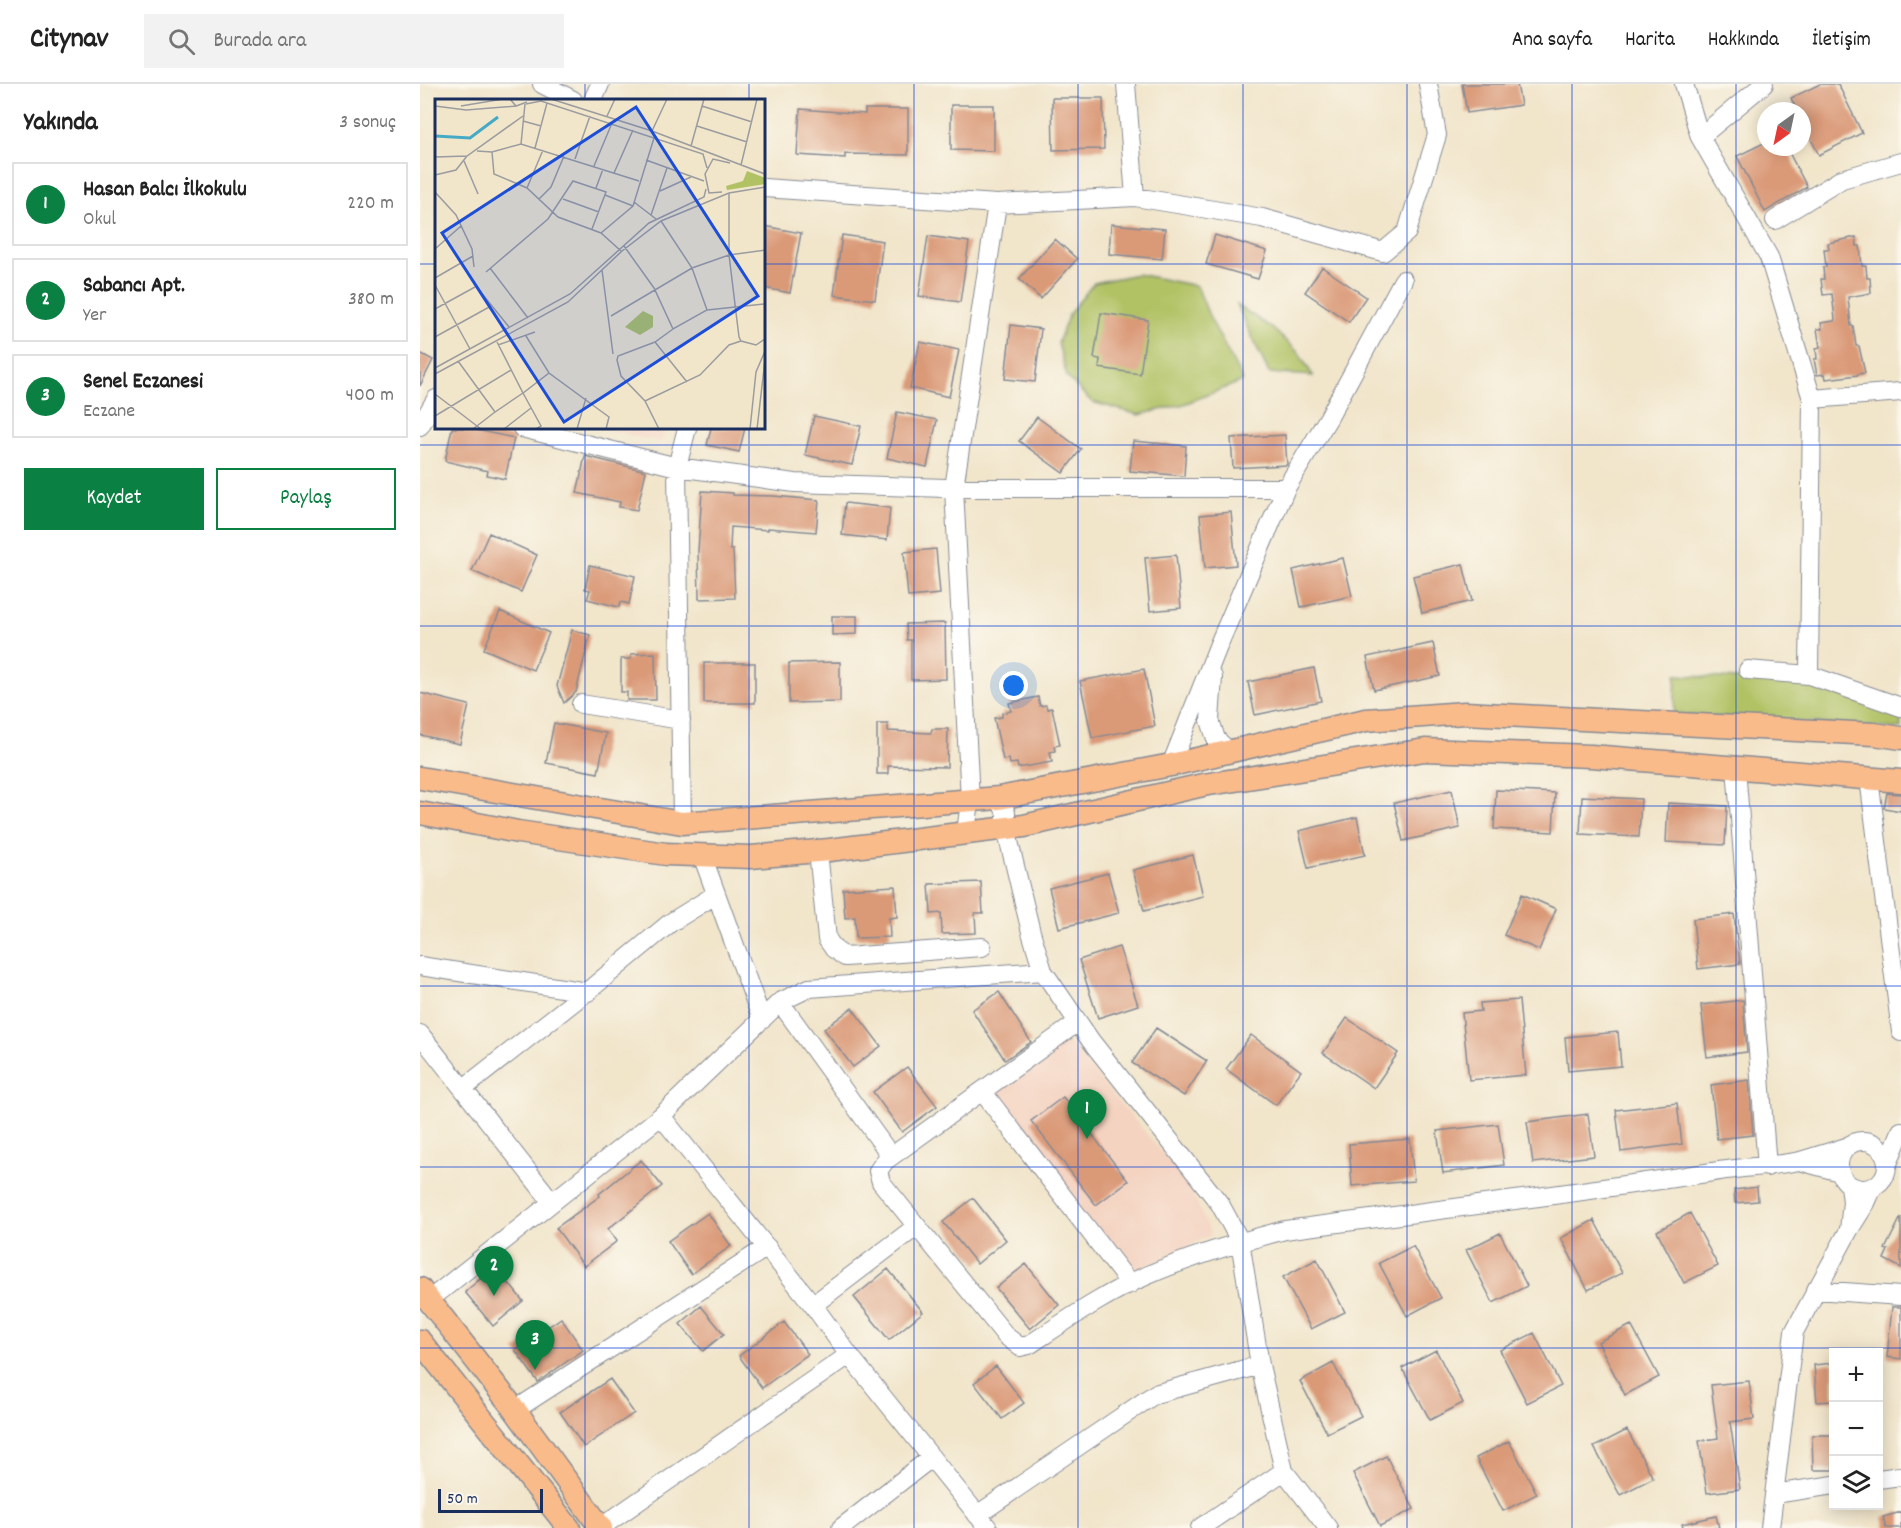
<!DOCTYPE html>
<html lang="tr">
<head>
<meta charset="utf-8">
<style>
	body { margin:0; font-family:Dekko,sans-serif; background:#f2f2f2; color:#222 }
	.controls { position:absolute; right:18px; bottom:18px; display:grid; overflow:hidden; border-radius:0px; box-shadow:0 3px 15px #0003 }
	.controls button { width:54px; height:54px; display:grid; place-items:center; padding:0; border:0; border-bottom:2px solid #e0e0e0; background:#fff; color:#222; font:30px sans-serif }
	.compass { position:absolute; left:1337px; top:18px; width:54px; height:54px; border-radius:50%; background:#fff; box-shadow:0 3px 15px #0003; rotate:213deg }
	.scale { position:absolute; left:18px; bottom:15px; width:105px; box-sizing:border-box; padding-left:6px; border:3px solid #1b2f5e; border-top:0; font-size:16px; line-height:21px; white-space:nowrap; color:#1b2f5e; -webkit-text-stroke:4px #fbf7ec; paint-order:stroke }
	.you { position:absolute; left:594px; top:602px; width:21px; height:21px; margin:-15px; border:4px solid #fff; border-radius:50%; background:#1a73e8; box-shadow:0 0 0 9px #1a73e833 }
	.badge { display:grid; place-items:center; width:39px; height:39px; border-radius:50%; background:#0b8043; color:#fff; font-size:20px; font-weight:700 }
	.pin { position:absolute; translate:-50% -50px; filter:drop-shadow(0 2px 3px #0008) }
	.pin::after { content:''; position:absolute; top:32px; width:21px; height:18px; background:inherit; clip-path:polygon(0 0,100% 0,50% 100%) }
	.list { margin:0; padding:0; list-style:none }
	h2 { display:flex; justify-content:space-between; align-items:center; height:78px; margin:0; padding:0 24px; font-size:26px }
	h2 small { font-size:20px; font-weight:400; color:#767676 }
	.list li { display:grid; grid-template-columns:39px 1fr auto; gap:18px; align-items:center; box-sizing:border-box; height:84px; margin:0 12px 12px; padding:0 12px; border:2px solid #e0e0e0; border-radius:0px }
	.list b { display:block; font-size:22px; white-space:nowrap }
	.list p { margin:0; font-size:20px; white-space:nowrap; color:#767676 }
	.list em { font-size:20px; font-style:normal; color:#767676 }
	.actions { display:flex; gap:12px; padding:18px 24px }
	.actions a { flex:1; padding:14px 0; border:2px solid #0b8043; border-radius:0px; text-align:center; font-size:21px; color:#0b8043 }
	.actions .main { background:#0b8043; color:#fff }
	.icon { flex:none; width:33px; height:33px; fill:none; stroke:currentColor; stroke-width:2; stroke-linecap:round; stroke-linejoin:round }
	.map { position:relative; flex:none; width:1481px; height:1444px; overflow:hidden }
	header { display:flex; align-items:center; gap:36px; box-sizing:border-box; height:84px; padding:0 30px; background:#fff; border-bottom:2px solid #e0e0e0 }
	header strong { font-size:28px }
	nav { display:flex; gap:33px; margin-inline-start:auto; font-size:21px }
	.search { width:420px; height:54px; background:#f2f2f2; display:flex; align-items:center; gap:15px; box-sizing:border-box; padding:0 21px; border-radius:0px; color:#767676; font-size:22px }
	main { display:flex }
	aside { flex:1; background:#fff }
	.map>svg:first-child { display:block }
	.built { fill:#f4d3c1 }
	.green { fill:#b1c265; stroke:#667862; stroke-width:1.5 }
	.building { fill:#da9a78 }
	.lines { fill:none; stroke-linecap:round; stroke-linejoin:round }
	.minor-casing { stroke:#868a94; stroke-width:20 }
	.major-casing { stroke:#868a94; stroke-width:25 }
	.minor { stroke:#fff; stroke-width:18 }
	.major { stroke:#fabb8b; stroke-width:22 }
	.grid { fill:none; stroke:#1d4ed8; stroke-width:1.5; stroke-opacity:0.55 }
	.inset-river { fill:none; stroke:#46a9c6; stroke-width:3 }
	.inset-road { fill:none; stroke:#9b9c9f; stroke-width:1.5 }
	.view { fill:#1d4ed8; fill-opacity:0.15; stroke:#1d4ed8; stroke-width:3 }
	.inset-edge { fill:none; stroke:#1b2f5e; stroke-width:3 }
</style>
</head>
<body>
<header>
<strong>Citynav</strong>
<div class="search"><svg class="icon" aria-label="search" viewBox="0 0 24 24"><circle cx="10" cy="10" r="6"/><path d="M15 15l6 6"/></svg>Burada ara</div>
<nav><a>Ana sayfa</a><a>Harita</a><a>Hakkında</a><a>İletişim</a></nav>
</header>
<main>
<aside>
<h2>Yakında<small>3 sonuç</small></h2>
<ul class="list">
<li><span class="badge">1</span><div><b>Hasan Balcı İlkokulu</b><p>Okul</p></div><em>220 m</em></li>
<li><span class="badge">2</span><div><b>Sabancı Apt.</b><p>Yer</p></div><em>380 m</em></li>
<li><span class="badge">3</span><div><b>Senel Eczanesi</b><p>Eczane</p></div><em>400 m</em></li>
</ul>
<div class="actions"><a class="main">Kaydet</a><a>Paylaş</a></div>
</aside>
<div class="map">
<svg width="1481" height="1444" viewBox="0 0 1481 1444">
	<rect width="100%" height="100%" fill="#fbf7ec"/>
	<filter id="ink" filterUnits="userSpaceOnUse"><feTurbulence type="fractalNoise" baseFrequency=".0167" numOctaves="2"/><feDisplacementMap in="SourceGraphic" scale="12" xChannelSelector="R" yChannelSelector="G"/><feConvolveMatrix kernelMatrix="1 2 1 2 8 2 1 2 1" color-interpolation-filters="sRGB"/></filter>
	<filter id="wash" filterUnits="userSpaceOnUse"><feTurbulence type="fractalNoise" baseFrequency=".008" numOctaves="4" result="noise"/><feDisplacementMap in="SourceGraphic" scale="24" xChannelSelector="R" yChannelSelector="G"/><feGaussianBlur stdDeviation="1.35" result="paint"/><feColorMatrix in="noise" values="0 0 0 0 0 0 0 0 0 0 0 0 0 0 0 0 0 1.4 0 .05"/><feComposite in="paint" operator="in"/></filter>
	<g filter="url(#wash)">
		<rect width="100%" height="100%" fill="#f1e5ca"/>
		<path class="built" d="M179 344H246L242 358Z
			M646 955 769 1100 791 1151 704 1193 571 1010Z"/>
		<path class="green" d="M717 190 777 202 790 234 823 297 764 320 719 331 672 318 647 293 638 259 649 230 674 199Z
			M817 221 852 244 879 269 893 292 849 289Z
			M1256 591 1377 599 1477 627 1481 630V645L1254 630Z"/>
		<g id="blocks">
			<path class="building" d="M1042 0H1097L1101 21 1047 29Z
				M1400 0H1418L1442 49 1399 71 1382 37V27H1377L1371 14Z
				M632 14H683L684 65 633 66Z
				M531 21H574V67L531 66Z
				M380 25 445 30V25H488V71L425 70V74L377 71Z
				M1346 58V63H1366L1387 103 1345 128 1317 72Z
				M691 140 745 145 742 175 689 170Z
				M344 142 381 149 370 209 344 204Z
				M422 151 463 157 455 216 414 211Z
				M795 151 847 167 838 195 786 180Z
				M508 152 549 158 540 218 499 212Z
				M1436 153 1437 162H1440L1442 182H1446L1447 194H1450L1451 209 1428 213 1431 242H1433L1436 262H1439L1445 289 1438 290V291L1406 295 1405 290 1397 291 1394 275H1397L1396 264 1400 263 1397 245H1402L1401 239 1414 237 1415 235 1412 210 1403 211 1401 195H1404L1403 183H1406L1404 165H1409L1408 159Z
				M635 155 657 175 621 215 599 195Z
				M902 183 946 213 929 238 885 208Z
				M681 229 728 236 720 290 679 284 680 275 674 274Z
				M591 241 621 245 615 298 585 295Z
				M500 258 539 266 529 313 490 304Z
				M0 269 13 276 0 302Z
				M477 328 517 336 507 383 467 374Z
				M394 332 441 342 432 381 385 371Z
				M617 333 661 365 643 389 599 357Z
				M32 344H47L94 354 85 395 67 391 68 387 25 377Z
				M291 344H325L319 368 287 361Z
				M865 351 867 381 813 384 811 354Z
				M713 357 766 362 764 392 710 387Z
				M165 372 226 387 217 426 199 423 200 418 157 409Z
				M282 407 313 409V411L353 412 399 416 396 448 348 444V446L311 443 310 466H313L315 514 279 515 278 467Z
				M425 419 470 424 467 456 422 451Z
				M811 428 816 481 785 484 780 431Z
				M69 449 117 471 101 508 52 487Z
				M516 465 520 510 488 513 484 468Z
				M756 471 761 524 730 527 725 474Z
				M923 474 932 512 881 523 873 486Z
				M1043 480 1052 517 1002 529 993 492Z
				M170 481 215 492 209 520 201 518 199 523 167 515 170 506 165 505Z
				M80 527 129 549 113 586 64 565Z
				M412 532H437V550L412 551Z
				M525 539 526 595 491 596V556H487L486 540Z
				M152 546 170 551 156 608 144 619 137 602Z
				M1013 559 1020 592 954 606 947 573Z
				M235 569 236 616H207V608H201V575H211V570Z
				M420 578V618L369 619V579Z
				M284 579H335V619H284Z
				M894 584 901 617 835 631 828 598Z
				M724 585 735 642 672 654 660 597Z
				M0 609 49 621 40 660 0 651Z
				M618 613 620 622 626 621 627 625 632 624 640 661 634 662 635 667 630 668 632 678 598 684 597 679 590 680 589 675 583 676 574 634 582 633V629L591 627 589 619Z
				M134 639 186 649 178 689 126 679Z
				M457 640H468V647L511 649 512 645H528L527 683 468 682V690H457Z
				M1032 706 1040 744 983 757 974 719Z
				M1076 706 1135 709 1133 748 1074 745Z
				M1467 709 1481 710V727L1464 724Z
				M1162 712 1221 715 1219 753 1160 750Z
				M1248 719 1307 722 1305 761 1246 758Z
				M937 733 945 771 888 784 879 747Z
				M773 771 783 812 724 827 713 786Z
				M688 789 699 829 639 844 629 804Z
				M561 798 563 829H555L556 849 522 850 521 829 511 830 509 800Z
				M475 802 477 833 469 834 470 853 436 854 435 833 425 834 423 805Z
				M1102 810 1136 825 1119 866 1084 851Z
				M1314 830 1320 880 1278 885 1273 835Z
				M699 863 718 921 678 934 659 876Z
				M579 908 611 958 585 976 552 926Z
				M1099 916 1106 991 1049 996 1042 929 1061 927 1060 919Z
				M1323 916 1327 968 1287 973 1281 921Z
				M432 924 461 962 433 983 404 945Z
				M927 934 978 969 954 1004 903 969Z
				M736 944 787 977 764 1012 712 979Z
				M1198 948 1201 982 1148 987 1145 953Z
				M831 951 881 987 856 1021 806 985Z
				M487 983 517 1022 482 1048 453 1008Z
				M1329 996 1333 1051 1297 1055 1291 1001Z
				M643 1013 708 1097 676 1121 611 1037Z
				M1257 1019 1262 1060 1201 1068 1196 1026Z
				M1168 1030 1174 1072 1113 1079 1107 1038Z
				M1078 1040 1084 1081 1023 1089 1017 1047Z
				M990 1055 994 1097 932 1102 929 1060Z
				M221 1076 242 1102 188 1145 197 1157 164 1182 136 1144 180 1112 179 1110Z
				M1337 1103 1338 1117 1315 1119 1314 1106Z
				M553 1114 586 1156 557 1180 523 1138Z
				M288 1129 311 1162 271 1190 248 1157Z
				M1270 1129 1298 1182 1264 1199 1237 1147Z
				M1481 1133V1184L1464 1175 1468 1166 1465 1165Z
				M1174 1136 1202 1189 1168 1206 1141 1154Z
				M1080 1149 1107 1202 1073 1219 1046 1166Z
				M993 1162 1021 1214 987 1232 959 1179Z
				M897 1175 925 1228 891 1245 863 1193Z
				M606 1180 639 1221 610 1245 576 1204Z
				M75 1182 103 1217 73 1242 45 1208Z
				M468 1185 503 1228 469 1256 434 1213Z
				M281 1222 304 1250 283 1267 260 1240Z
				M1472 1223H1481V1275L1467 1273Z
				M141 1234 163 1266 118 1298 95 1266Z
				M364 1238 388 1270 342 1304 319 1272Z
				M1211 1241 1239 1293 1205 1311 1178 1258Z
				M1114 1249 1141 1302 1107 1319 1080 1266Z
				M1016 1266 1043 1319 1010 1336 982 1284Z
				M913 1279 941 1332 907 1349 880 1297Z
				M1413 1279V1317L1397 1318 1394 1281Z
				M576 1282 604 1319 582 1335 554 1299Z
				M190 1295 214 1329 164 1363 140 1328Z
				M1329 1297 1334 1335 1310 1338 1320 1405 1287 1409 1279 1357 1298 1354 1291 1301Z
				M1207 1346 1233 1394 1200 1411 1174 1363Z
				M1392 1351H1413V1386H1393Z
				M1089 1357 1117 1410 1083 1427 1056 1374Z
				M966 1372 994 1425 960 1442 933 1389Z
				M1481 1428V1444H1466L1463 1433Z
				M1296 1432 1299 1444H1263L1262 1440Z"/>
		</g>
	</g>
	<g filter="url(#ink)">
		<use href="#blocks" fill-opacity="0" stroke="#868a94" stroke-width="1.5"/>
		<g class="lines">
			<g class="minor-casing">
				<path id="minor" d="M122 0 153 16
					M706 0 715 113
					M1264 0 1280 53 1349 173 1392 315 1389 591
					M173 16 180 0
					M1280 53 1344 0
					M344 104 577 120 534 404 550 716 547 741 550 749
					M577 120 715 113 842 134 963 168 987 148 1017 51 1008 0
					M1355 136 1422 95 1481 78
					M1392 315 1481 308
					M0 342 16 315
					M102 344 257 383 375 399 526 404H866
					M1328 586 1389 591 1481 623
					M793 593 790 636 796 655 810 668
					M161 620 261 636
					M751 681 799 560 866 404 909 333 983 196
					M1316 683 1347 1083
					M1449 694 1481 948
					M579 714 586 729V745L611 848 623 887 671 957 800 1120 820 1157 840 1281 864 1387 908 1444
					M262 739 257 383 267 344
					M398 767 407 855 414 865 425 873 562 863
					M282 771 342 936
					M0 882 168 908
					M360 918 471 1072
					M658 938 465 1077 458 1087 461 1098 586 1252 600 1263 609 1261C647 1236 686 1209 728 1191 772 1172 819 1158 865 1146 1009 1127 1154 1110 1299 1087 1326 1083 1353 1082 1380 1077
					M0 950 132 1118
					M44 1004 174 902 250 839 295 811
					M562 1007 710 1200
					M241 1032 393 1221 429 1271 568 1444
					M1419 1081a24 24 0 1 1 48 0a24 24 0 1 1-48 0Z
					M1467 1082 1481 1047
					M1420 1088 1380 1077 1426 1063
					M1430 1101 1432 1118 1429 1146 1446 1119 1453 1103
					M1395 1206 1481 1212
					M9 1216 241 1032 360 918 389 904 623 887
					M393 1221 497 1142
					M95 1326 347 1163
					M1458 1395 1481 1392
					M1354 1410 1414 1401
					M557 1431 735 1310 840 1281
					M180 1444 429 1271
					M421 1444 511 1374
					M780 1444 864 1387
					M1350 1444 1374 1248 1429 1146"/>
			</g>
			<g class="major-casing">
				<path id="major" d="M0 694 262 739 579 714 751 681 946 636 1045 629 1454 650 1481 654
					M0 729 98 748 246 770 331 773 409 766 604 742 783 701 1005 666 1171 672 1481 697
					M0 1205 95 1326 181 1444
					M0 1257 149 1444"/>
			</g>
			<use href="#minor" class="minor"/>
			<use href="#major" class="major"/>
		</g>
	</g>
	<path class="grid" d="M165 0V16M329 0V16M494 0V1444M658 0V1444M823 0V1444M987 0V1444M1152 0V1444M1316 0V1444M0 180H16M344 180H1481M165 344V1444M329 344V1444M0 361H1481M0 542H1481M0 722H1481M0 902H1481M0 1083H1481M0 1264H1481"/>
	<g transform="translate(15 15)">
		<rect width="330" height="330" fill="#f1e5ca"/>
		<path d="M312 72 330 79V85L292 91 291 87 308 82ZM208 212 218 217V228L205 236 190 228Z" fill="#b1c265"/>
		<path class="inset-river" d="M0 37 35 39 63 18"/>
		<path class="inset-road" d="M75 0 81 7 92 3M116 0 217 32 330 75M91 5 106 2 268 55 272 69M0 7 31 11 81 7M26 7 68 0M267 7 317 23M172 17 180 0M88 22 106 27M262 27 312 43M217 32 232 0M86 45 90 5M256 47 269 0M100 49 112 4M42 52 57 53 86 45 204 82M57 53 59 75 92 89 123 118 166 134 186 152M0 58 32 57 88 17M140 60 155 17M211 61 269 82M29 62 43 95M306 66 322 0M159 67 177 24M179 74 198 31M0 76 21 71 32 57M92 89 108 51M161 89 168 70M225 92 256 78M0 93 21 116 37 150 39 168M287 93 274 94 270 75 278 60 295 64M294 94V156L304 238 306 242 321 246 330 240M170 96 198 107M104 100 116 88 129 57M128 100 164 113M199 103 221 120M216 116 232 69M166 134 198 107 219 39M189 147 219 189 238 230 272 211 257 169 226 122M0 150 26 127M55 169 93 219M167 171 178 255M51 173 113 120 138 82 171 93 157 130M0 179 38 157M0 186 35 250M40 186 74 228M0 210 40 188M272 211 330 205M176 217 257 169 294 156 330 151M91 237 114 274 174 318 171 330M0 238 56 207M62 243 88 294 114 274M220 243 252 283M63 246 100 233M23 262 60 313 88 294 106 327 101 330M0 269 135 195 214 124 269 98 271 90M0 275 133 203 187 152 226 122 294 94 330 88M0 295 46 330M210 302 265 276 294 246 306 242M0 317 76 271M38 330 60 313M69 330 96 309M142 330 151 299M224 330 210 302 186 277 182 261 183 257 220 243 238 230M315 330 321 273 330 252M322 330 330 261"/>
		<path class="view" d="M201 8 323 197 129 323 7 134Z"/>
		<rect width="330" height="330" class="inset-edge"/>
	</g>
</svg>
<div class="controls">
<button>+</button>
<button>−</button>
<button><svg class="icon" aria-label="layers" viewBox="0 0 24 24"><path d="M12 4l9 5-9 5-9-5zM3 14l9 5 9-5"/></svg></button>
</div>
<svg class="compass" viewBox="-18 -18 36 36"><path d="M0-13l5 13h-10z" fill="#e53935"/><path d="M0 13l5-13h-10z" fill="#767676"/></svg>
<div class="scale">50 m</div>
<div class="you"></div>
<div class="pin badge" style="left:667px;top:1055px">1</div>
<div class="pin badge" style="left:74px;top:1212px">2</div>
<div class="pin badge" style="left:115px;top:1286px">3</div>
</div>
</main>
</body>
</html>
